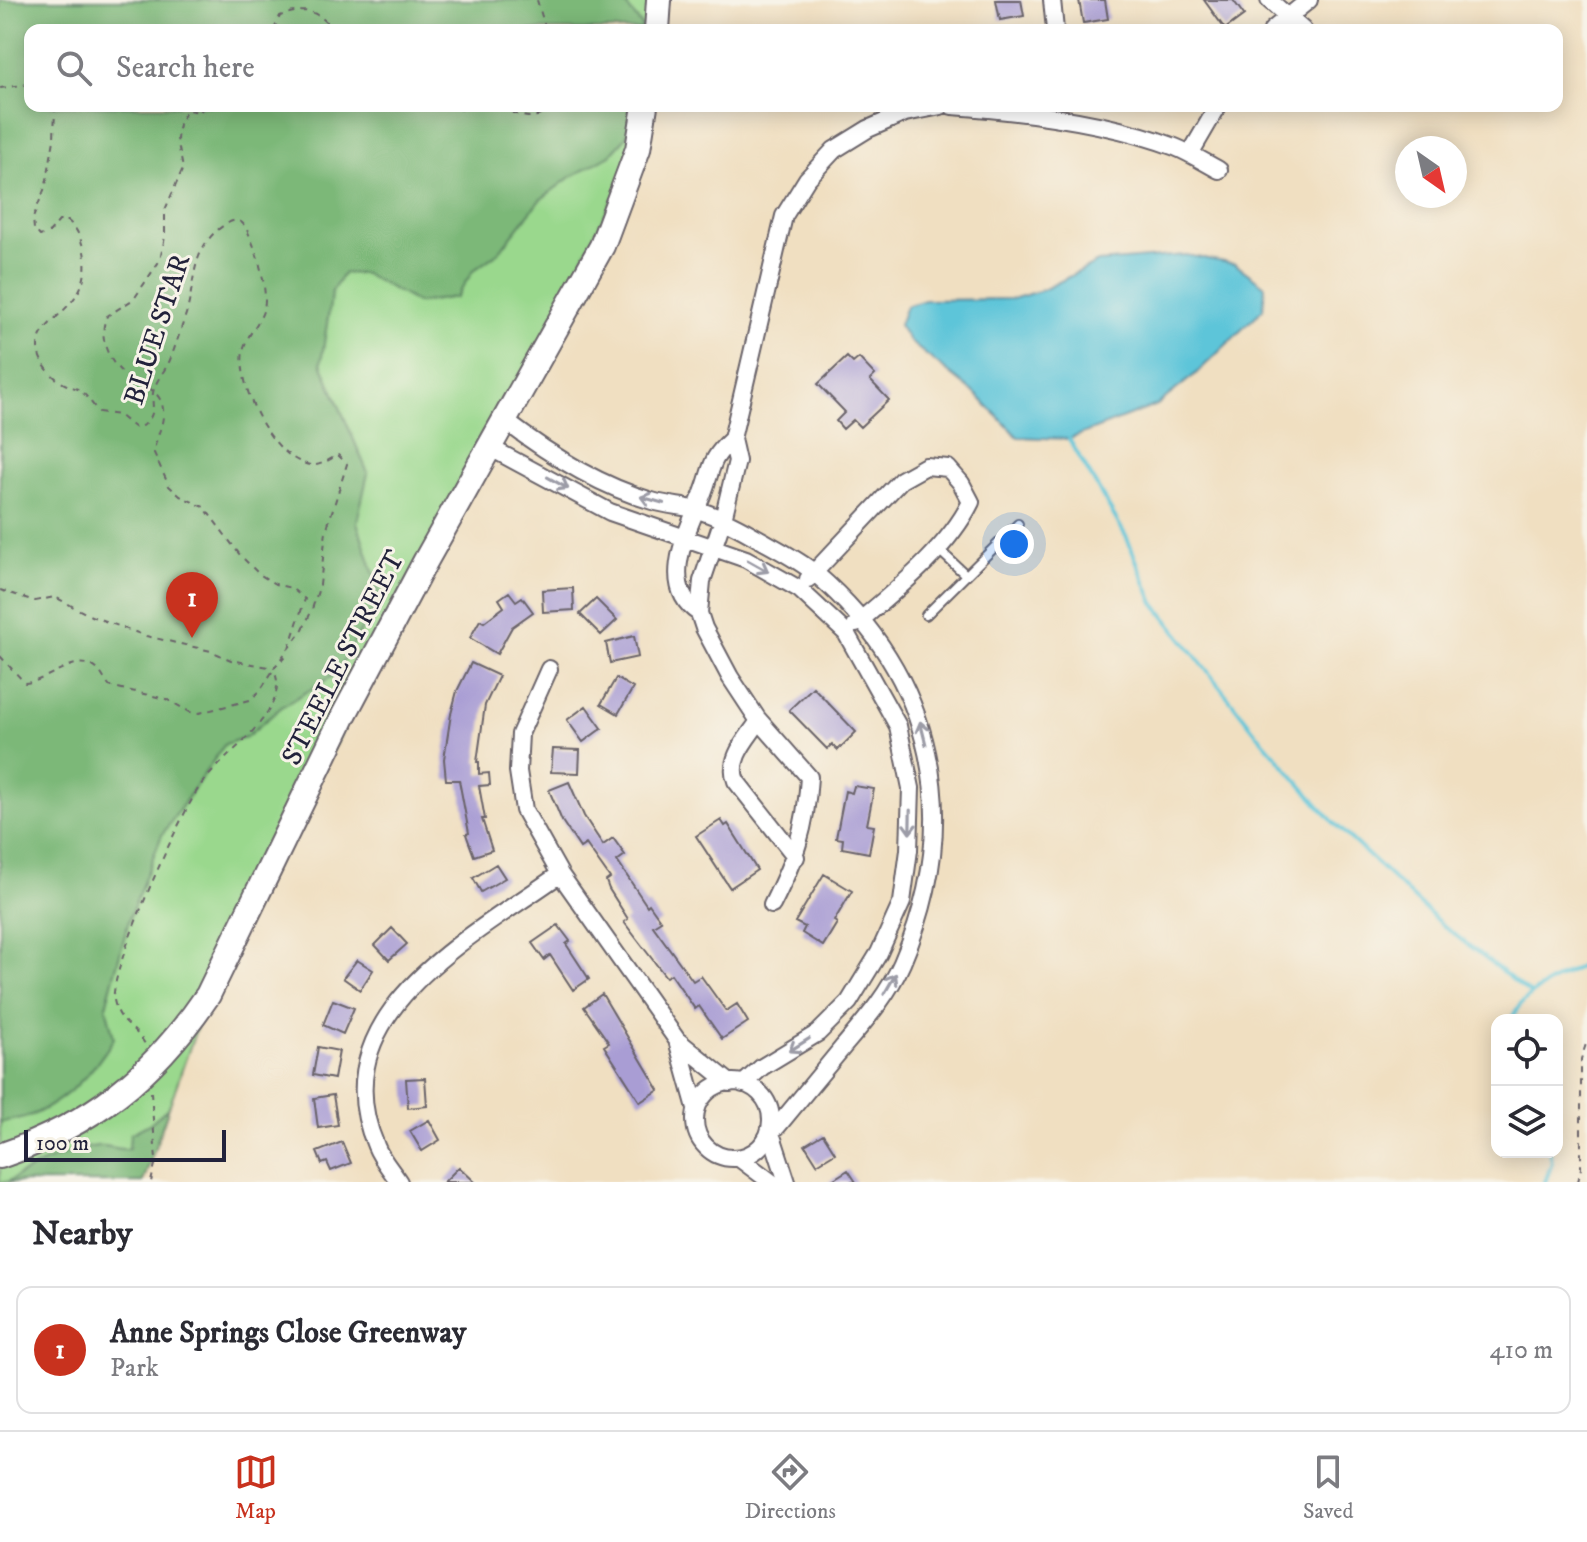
<!DOCTYPE html>
<html lang="en">
<head>
<meta charset="utf-8">
<style>
	body { margin:0; font-family:"IM FELL DW Pica",serif; background:#f2f2f3; color:#2b2b33 }
	.controls { position:absolute; right:24px; bottom:24px; display:grid; overflow:hidden; border-radius:16px; box-shadow:0 4px 20px #0003 }
	.controls button { width:72px; height:72px; display:grid; place-items:center; padding:0; border:0; border-bottom:2px solid #e1e1e2; background:#fff; color:#2b2b33; font:40px sans-serif }
	.compass { position:absolute; left:1395px; top:136px; width:72px; height:72px; border-radius:50%; background:#fff; box-shadow:0 4px 20px #0003; rotate:146deg }
	.scale { position:absolute; left:24px; bottom:20px; width:202px; box-sizing:border-box; padding-left:8px; border:4px solid #22223b; border-top:0; font-size:22px; line-height:28px; white-space:nowrap; color:#22223b; -webkit-text-stroke:6px #f7f3e8; paint-order:stroke }
	.you { position:absolute; left:1014px; top:544px; width:28px; height:28px; margin:-20px; border:6px solid #fff; border-radius:50%; background:#1a73e8; box-shadow:0 0 0 12px #1a73e833 }
	.badge { display:grid; place-items:center; width:52px; height:52px; border-radius:50%; background:#c8321e; color:#fff; font-size:26px; font-weight:700 }
	.pin { position:absolute; translate:-50% -66px; filter:drop-shadow(0 2px 4px #0008) }
	.pin::after { content:''; position:absolute; top:42px; width:28px; height:24px; background:inherit; clip-path:polygon(0 0,100% 0,50% 100%) }
	.list { margin:0; padding:0; list-style:none }
	h2 { display:flex; justify-content:space-between; align-items:center; height:104px; margin:0; padding:0 32px; font-size:34px }
	h2 small { font-size:26px; font-weight:400; color:#7c7c81 }
	.list li { display:grid; grid-template-columns:52px 1fr auto; gap:24px; align-items:center; box-sizing:border-box; height:128px; margin:0 16px 16px; padding:0 16px; border:2px solid #e1e1e2; border-radius:16px }
	.list b { display:block; font-size:30px; white-space:nowrap }
	.list p { margin:0; font-size:26px; white-space:nowrap; color:#7c7c81 }
	.list em { font-size:26px; font-style:normal; color:#7c7c81 }
	.icon { flex:none; width:44px; height:44px; fill:none; stroke:currentColor; stroke-width:2; stroke-linecap:round; stroke-linejoin:round }
	.map { position:relative; flex:none; width:1587px; height:1182px; overflow:hidden }
	.search { position:absolute; background:#fff; box-shadow:0 4px 20px #0003; left:24px; right:24px; top:24px; height:88px; display:flex; align-items:center; gap:20px; box-sizing:border-box; padding:0 28px; border-radius:16px; color:#7c7c81; font-size:30px }
	.sheet { height:248px; background:#fff }
	nav { display:flex; justify-content:space-around; align-items:center; box-sizing:border-box; height:112px; border-top:2px solid #e1e1e2; background:#fff; font-size:22px; color:#7c7c81 }
	nav a { display:grid; justify-items:center; gap:4px }
	nav .on { color:#c8321e }
	.map>svg:first-child { display:block }
	.green { fill:#9ad88d; stroke:#5e7d64; stroke-width:2 }
	.forest { fill:#7bb878; stroke:#4e6d5a; stroke-width:2 }
	.water { fill:#5dc5d9; stroke:#40748a; stroke-width:2 }
	.lines { fill:none; stroke-linecap:round; stroke-linejoin:round }
	.stream { stroke:#5dc5d9; stroke-width:4 }
	.building { fill:#a99dd4 }
	.lane-casing { stroke:#6a646a; stroke-width:12 }
	.street-casing { stroke:#6a646a; stroke-width:20 }
	.secondary-casing { stroke:#6a646a; stroke-width:28 }
	.path { stroke:#6a646a; stroke-width:2; stroke-dasharray:6 6; stroke-linecap:butt }
	.lane { stroke:#fff; stroke-width:8 }
	.street { stroke:#fff; stroke-width:16 }
	.secondary { stroke:#fff; stroke-width:24 }
	.oneway { stroke:#9c9ca7 }
	.labels { text-anchor:middle; stroke-width:6; stroke-linejoin:round; paint-order:stroke }
	.street-label { font-size:28px; fill:#22223b; stroke:#f7f3e8 }
</style>
</head>
<body>
<div class="map">
<svg width="1587" height="1182" viewBox="0 0 1587 1182">
	<rect width="100%" height="100%" fill="#f7f3e8"/>
	<filter id="ink" filterUnits="userSpaceOnUse"><feTurbulence type="fractalNoise" baseFrequency=".0125" numOctaves="2"/><feDisplacementMap in="SourceGraphic" scale="16" xChannelSelector="R" yChannelSelector="G"/><feConvolveMatrix kernelMatrix="1 2 1 2 8 2 1 2 1" color-interpolation-filters="sRGB"/></filter>
	<filter id="wash" filterUnits="userSpaceOnUse"><feTurbulence type="fractalNoise" baseFrequency=".006" numOctaves="4" result="noise"/><feDisplacementMap in="SourceGraphic" scale="32" xChannelSelector="R" yChannelSelector="G"/><feGaussianBlur stdDeviation="1.8" result="paint"/><feColorMatrix in="noise" values="0 0 0 0 0 0 0 0 0 0 0 0 0 0 0 0 0 1.4 0 .05"/><feComposite in="paint" operator="in"/></filter>
	<g filter="url(#wash)">
		<rect width="100%" height="100%" fill="#f0dfc1"/>
		<path class="green" d="M0 0H656V30H30V106H645L638 149 208 995 143 1182H0Z"/>
		<path class="forest" d="M0 0H622L642 26 641 30H30V106H631L627 136 610 155 569 178 540 200 499 252 473 271 456 297 418 303 365 274 344 273 332 291 321 363 368 473 357 522 381 596 336 674 283 706 246 737 225 744 162 835 130 916 106 1006 114 1038C96 1068 70 1097 37 1113 26 1118 12 1120 0 1123Z
			M169 1107 143 1182H7C34 1166 66 1151 97 1146 108 1144 118 1151 129 1149L130 1134 149 1124Z"/>
		<path class="water" d="M1186 255 1235 264 1265 286 1263 309 1197 373 1157 405 1069 439 1018 437 977 395 910 342 899 325 906 306 925 300 1012 299 1043 290 1098 262Z"/>
		<g class="lines">
			<path class="stream" d="M1069 439 1127 538 1154 603 1257 734 1335 824 1441 924 1531 994
				M1512 1020C1518 994 1565 975 1587 963
				M1545 1182 1552 1163 1550 1152"/>
		</g>
		<g id="blocks">
			<path class="building" d="M996 0H1021L1024 16 1000 20Z
				M1079 0H1105L1108 19 1083 23Z
				M1204 0H1233L1244 15 1225 29Z
				M847 357 853 363 859 358 875 375 870 380 889 400 860 427 853 420 843 429 836 421 845 412 818 384Z
				M573 588 574 610 543 612 542 590Z
				M509 592 516 601 522 597 533 612 512 627 497 654 470 638 480 620 484 622 504 607 499 599Z
				M596 599 617 620 601 635 580 614Z
				M634 636 638 657 610 663 606 643Z
				M471 663 499 676 485 705 477 762H479V774L489 773 490 785 479 786 485 819H482L492 850 474 856 466 834 469 833 459 780H446L444 759 451 714 457 691Z
				M616 678 633 688 618 714 601 704Z
				M813 687 856 732 838 750 832 744 827 749 789 710Z
				M586 706 602 728 583 742 567 720Z
				M553 749 580 750 579 773 551 772Z
				M569 782 584 816 603 845 613 838 625 855 617 861 647 906 649 904 661 921 653 926 693 981 701 976 726 1011 737 1004 748 1022 722 1039 699 1006 695 1009 671 974 666 977 636 938 624 922 628 919 609 889 606 881 610 878 586 844 580 848 562 821 549 790Z
				M854 786 874 789 867 825 874 826 869 853 842 848 843 839 836 838 845 791 852 793Z
				M721 820 725 826 728 824 757 870 730 888 696 836Z
				M496 864 505 878 481 892 473 878Z
				M824 874 852 891 834 921 837 923 823 946 802 933 805 927 795 922Z
				M558 925 570 941 566 944 589 979 573 990 550 955 544 960 532 943Z
				M392 928 407 944 389 960 375 945Z
				M357 960 373 970 360 990 343 978Z
				M602 994 659 1090 640 1102 604 1046 609 1043 584 1007Z
				M333 1000 354 1008 343 1034 323 1025Z
				M318 1047 339 1051 334 1079 313 1075Z
				M425 1078 427 1106 408 1108 406 1079Z
				M333 1095 338 1125 318 1128 314 1098Z
				M429 1120 440 1140 422 1151 410 1131Z
				M823 1134 835 1153 817 1164 805 1145Z
				M342 1142 351 1163 331 1171 327 1162 322 1164 317 1152Z
				M459 1167 475 1182H444Z
				M848 1170 856 1182H829Z"/>
		</g>
	</g>
	<g filter="url(#ink)">
		<use href="#blocks" fill-opacity="0" stroke="#6a646a" stroke-width="2"/>
		<g class="lines">
			<g class="lane-casing">
				<path id="lane" d="M938 549 966 575
					M926 615 1018 524"/>
			</g>
			<g class="street-casing">
				<path id="street" d="M1052 0 1055 30
					M1269 0 1303 30
					M1272 30 1309 0
					M952 106C1024 111 1107 121 1175 147 1190 153 1204 162 1219 170
					M1190 154 1218 106
					M504 420C547 453 599 486 652 501 666 505 680 506 694 509 716 515 735 525 754 536 775 548 798 559 816 574 936 677 964 820 902 963 888 995 865 1021 843 1047 821 1074 799 1100 777 1127L770 1129
					M489 447 610 512 746 559 799 589 846 633 898 726 911 788 909 850 902 902 879 953 849 1002 818 1033 762 1067 743 1084
					M808 579 901 480 926 466 948 468 961 483 971 502C948 549 896 590 856 624
					M699 613C657 586 689 528 703 493 713 467 709 460 732 439
					M549 669 520 734 518 771 524 810 560 874 677 1040 730 1083
					M759 721C747 739 727 759 736 781L796 857
					M772 905C795 859 806 829 809 777L757 718 730 677 704 628 699 613 702 581 723 519 737 461 732 439 784 216 807 179 834 150 868 129 905 113 941 106
					M677 1040 696 1108
					M695 1120a38 38 0 1 1 76 0a38 38 0 1 1-76 0Z
					M769 1134 773 1139 787 1182
					M739 1158 771 1182
					M399 1182C392 1171 381 1159 376 1146 319 1014 472 937 560 874"/>
			</g>
			<g class="secondary-casing">
				<path id="secondary" d="M657 30 659 0
					M0 1156C93 1124 153 1076 208 995L345 713 425 562 602 246 638 149 645 106"/>
			</g>
			<path class="path" d="M537 0 546 30
				M274 30 280 16C306 7 317 10 334 30
				M0 88 30 84
				M55 106 54 140 46 185 33 218 34 229 40 236 50 232 59 221H68C77 228 80 237 83 247 99 311 29 317 39 354 42 366 55 380 67 385 73 388 79 388 83 393 89 398 93 406 99 412L119 415 135 428 144 425C160 410 148 403 155 386 159 377 166 369 170 360 176 345 181 329 186 314 193 293 192 267 203 248 208 238 218 228 228 223 237 218 243 221 247 230 257 251 265 278 265 301 264 321 247 332 243 351 237 386 271 458 310 465 319 467 330 459 338 455L347 464 326 531 320 585 311 612 303 629 274 668C275 674 278 680 277 686 275 722 221 757 200 786 180 815 109 970 114 1000 119 1025 135 1026 145 1044
				M204 106 200 112 187 110 179 124 177 139 183 168 165 210V237L160 260 134 299 107 316C98 335 107 360 123 373 136 383 157 387 162 404 167 422 155 436 154 453L169 486 180 496 204 507 240 555 259 574 275 584 291 588 305 599 289 648
				M449 106 459 110 475 106
				M502 106C519 118 537 123 552 106
				M0 590 35 601 55 597 91 616 146 636 211 651 231 660 274 668 285 657
				M0 656 25 683C48 682 77 650 98 670 102 674 105 681 109 686L166 699 190 712 199 713 250 700 260 691 274 669
				M151 1092 156 1160 151 1182
				M1578 1182 1581 1168V1059L1587 1041"/>
			<use href="#lane" class="lane"/>
			<use href="#street" class="street"/>
			<use href="#secondary" class="secondary"/>
		</g>
		<defs><path id="oneway-shaft" d="M-6 0H5M1.5-3L5.5 0L1.5 3" fill="none" stroke-width="1.6" stroke-linecap="round" stroke-linejoin="round" transform="scale(2)"/></defs>
		<g class="oneway">
			<use href="#oneway-shaft" transform="translate(558 483) rotate(29)"/>
			<use href="#oneway-shaft" transform="translate(652 500) rotate(-164)"/>
			<use href="#oneway-shaft" transform="translate(758 566) rotate(29)"/>
			<use href="#oneway-shaft" transform="translate(923 733) rotate(-104)"/>
			<use href="#oneway-shaft" transform="translate(910 822) rotate(91)"/>
			<use href="#oneway-shaft" transform="translate(890 984) rotate(-60)"/>
			<use href="#oneway-shaft" transform="translate(799 1045) rotate(148)"/>
		</g>
	</g>
	<g class="labels">
		<g class="street-label">
			<text transform="translate(156 329) rotate(-72)" y="10">BLUE STAR</text>
			<text transform="translate(342 657) rotate(-63)" y="10">STEELE STREET</text>
		</g>
	</g>
</svg>
<div class="controls">
<button><svg class="icon" aria-label="locate" viewBox="0 0 24 24"><circle cx="12" cy="12" r="6"/><path d="M12 2v4M12 18v4M2 12h4M18 12h4"/></svg></button>
<button><svg class="icon" aria-label="layers" viewBox="0 0 24 24"><path d="M12 4l9 5-9 5-9-5zM3 14l9 5 9-5"/></svg></button>
</div>
<svg class="compass" viewBox="-18 -18 36 36"><path d="M0-13l5 13h-10z" fill="#e53935"/><path d="M0 13l5-13h-10z" fill="#7c7c81"/></svg>
<div class="scale">100 m</div>
<div class="you"></div>
<div class="pin badge" style="left:192px;top:638px">1</div>
<div class="search"><svg class="icon" aria-label="search" viewBox="0 0 24 24"><circle cx="10" cy="10" r="6"/><path d="M15 15l6 6"/></svg>Search here</div>
</div>
<section class="sheet">
<h2>Nearby<small></small></h2>
<ul class="list">
<li><span class="badge">1</span><div><b>Anne Springs Close Greenway</b><p>Park</p></div><em>410 m</em></li>
</ul>
</section>
<nav>
<a class="on"><svg class="icon" aria-label="map" viewBox="0 0 24 24"><path d="M3 6l6-2 6 2 6-2v14l-6 2-6-2-6 2zM9 4v14M15 6v14"/></svg>Map</a>
<a><svg class="icon" aria-label="directions" viewBox="0 0 24 24"><path d="M12 3l9 9-9 9-9-9zM9 14v-3h6M13 9l2 2-2 2"/></svg>Directions</a>
<a><svg class="icon" aria-label="saved" viewBox="0 0 24 24"><path d="M7 4h10v16l-5-4-5 4z"/></svg>Saved</a>
</nav>
</body>
</html>
